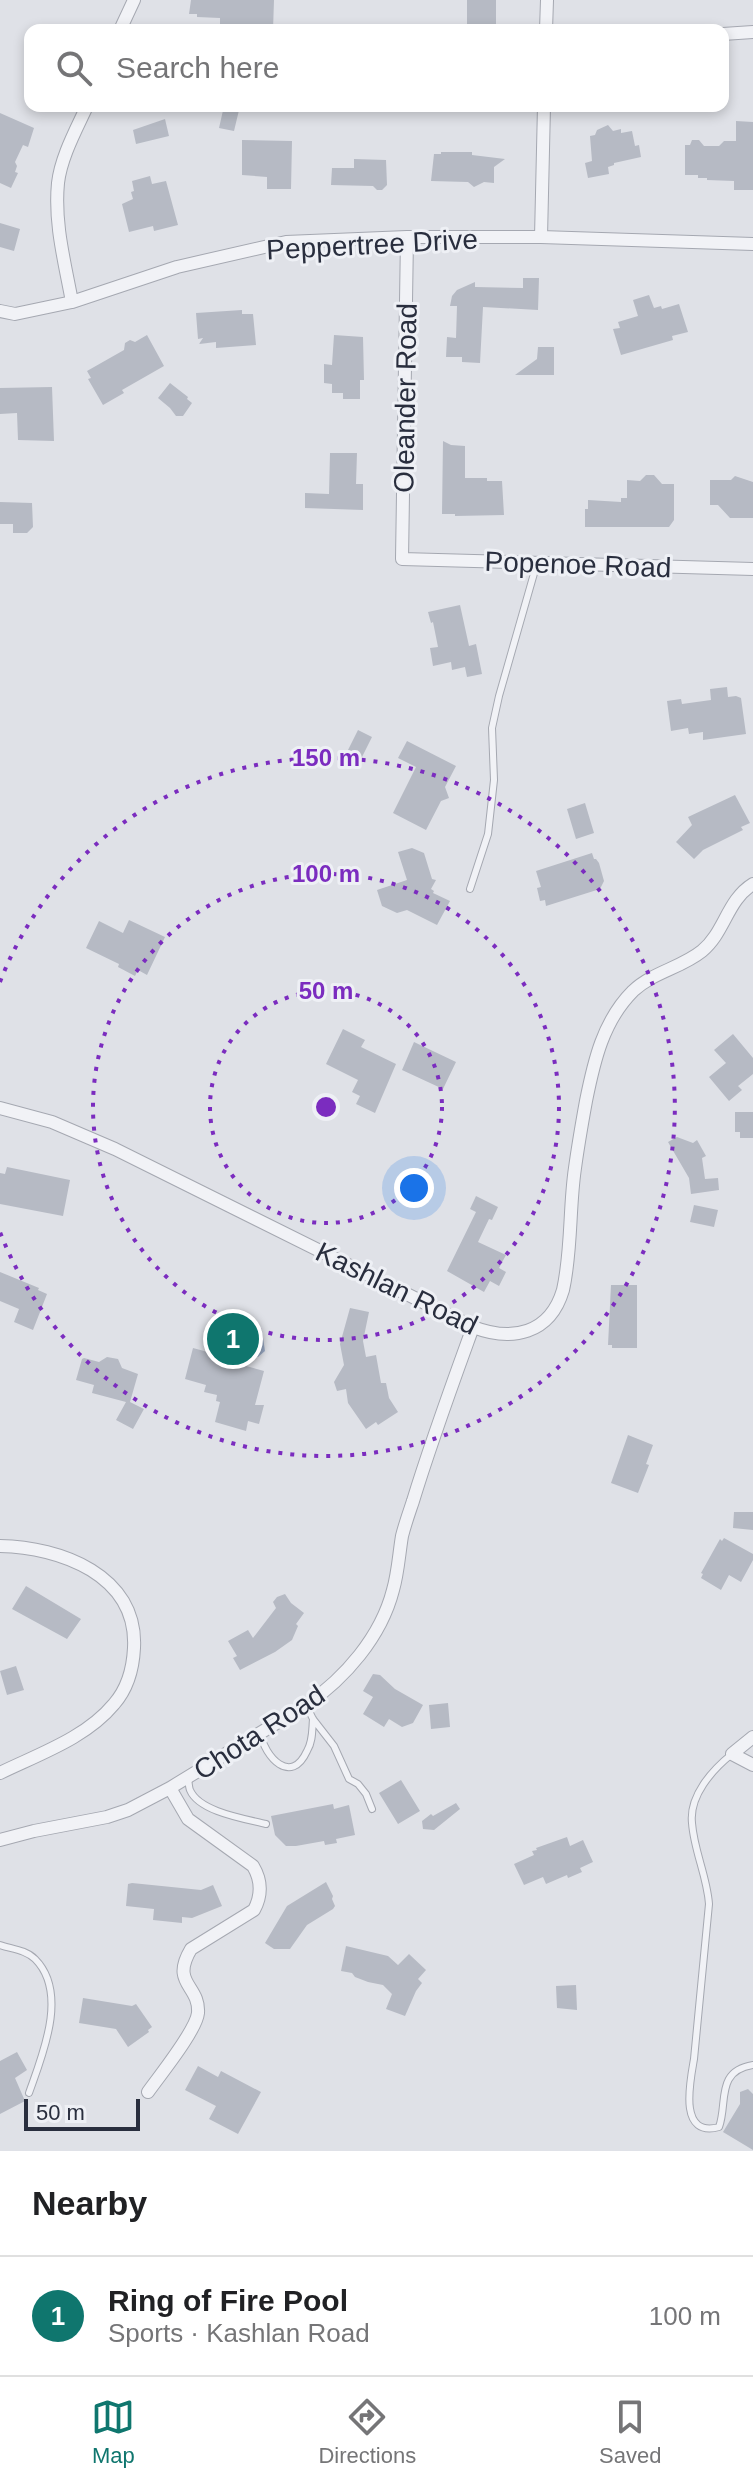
<!DOCTYPE html>
<html lang="en">
<head>
<meta charset="utf-8">
<style>
	body { margin:0; font-family:Helvetica,sans-serif; background:#f2f2f2; color:#202124 }
	.scale { position:absolute; left:24px; bottom:20px; width:116px; box-sizing:border-box; padding-left:8px; border:4px solid #292e3e; border-top:0; font-size:22px; line-height:28px; white-space:nowrap; color:#292e3e; -webkit-text-stroke:6px #eef0f5; paint-order:stroke }
	.you { position:absolute; left:414px; top:1188px; width:28px; height:28px; margin:-20px; border:6px solid #fff; border-radius:50%; background:#1a73e8; box-shadow:0 0 0 12px #1a73e833 }
	.badge { display:grid; place-items:center; width:52px; height:52px; border-radius:50%; background:#0f766e; color:#fff; font-size:26px; font-weight:700 }
	.pin { position:absolute; translate:-50% -50%; border:4px solid #fff; box-shadow:0 2px 8px #0006 }
	.list { margin:0; padding:0; list-style:none }
	h2 { display:flex; justify-content:space-between; align-items:center; height:104px; margin:0; padding:0 32px; font-size:34px }
	h2 small { font-size:26px; font-weight:400; color:#757577 }
	.list li { display:grid; grid-template-columns:52px 1fr auto; gap:24px; align-items:center; box-sizing:border-box; height:120px; padding:0 32px; border-top:2px solid #e0e0e0 }
	.list b { display:block; font-size:30px; white-space:nowrap }
	.list p { margin:0; font-size:26px; white-space:nowrap; color:#757577 }
	.list em { font-size:26px; font-style:normal; color:#757577 }
	.icon { flex:none; width:44px; height:44px; fill:none; stroke:currentColor; stroke-width:2; stroke-linecap:round; stroke-linejoin:round }
	.map { position:relative; flex:none; width:753px; height:2151px; overflow:hidden }
	.search { position:absolute; background:#fff; box-shadow:0 4px 12px #0003; left:24px; right:24px; top:24px; height:88px; display:flex; align-items:center; gap:20px; box-sizing:border-box; padding:0 28px; border-radius:16px; color:#757577; font-size:30px }
	.sheet { height:224px; background:#fff }
	nav { display:flex; justify-content:space-around; align-items:center; box-sizing:border-box; height:112px; border-top:2px solid #e0e0e0; background:#fff; font-size:22px; color:#757577 }
	nav a { display:grid; justify-items:center; gap:4px }
	nav .on { color:#0f766e }
	.map>svg:first-child { display:block }
	.water { fill:#9babc6 }
	.building { fill:#b6bac4 }
	.lines { fill:none; stroke-linecap:round; stroke-linejoin:round }
	.lane-casing { stroke:#a5a8b1; stroke-width:8 }
	.street-casing { stroke:#a5a8b1; stroke-width:14 }
	.lane { stroke:#f1f2f6; stroke-width:6 }
	.street { stroke:#f1f2f6; stroke-width:12 }
	.ring { fill:none; stroke:#7b2cbf; stroke-width:4; stroke-dasharray:4 8 }
	.labels { text-anchor:middle; stroke-width:6; stroke-linejoin:round; paint-order:stroke }
	.street-label { font-size:28px; fill:#292e3e; stroke:#eef0f5 }
	.centre { fill:#7b2cbf; stroke:#eef0f5; stroke-width:4 }
	.ring-label { font-size:24px; text-anchor:middle; font-weight:bold; fill:#7b2cbf; stroke:#eef0f5; stroke-width:6; stroke-linejoin:round; paint-order:stroke }
</style>
</head>
<body>
<div class="map">
<svg width="753" height="2151" viewBox="0 0 753 2151">
	<rect width="100%" height="100%" fill="#dfe1e7"/>
	<path class="water" d="M254 1323 262 1331 265 1351 258 1357 239 1354 233 1347 204 1342 205 1334C223 1336 238 1342 248 1324Z"/>
	<path class="building" d="M274 0 273 30H237V28L220 27V18L197 17V14H189L191 0Z
		M467 0H496V30H467Z
		M224 106H240L234 131 219 128Z
		M0 113 34 128 28 147 23 145 15 162 17 166 15 172 18 173 11 188 0 183Z
		M165 119 169 136 136 144 133 130Z
		M736 121 753 122V190H734V181L707 180V178H698V175H685V145H690L692 140H699L704 146H719L724 141H736Z
		M608 125 613 131 621 129V133L632 131 635 146 639 145 641 157 614 163V165L608 167 609 174 588 178 585 163 592 161 590 136 595 135 597 130Z
		M242 140 292 141 291 189H267V177L242 175Z
		M441 152H472V155L505 159 494 167V183L484 182 474 187 468 182 431 181 434 154H441Z
		M354 159 386 160 387 185 382 190H377L373 186 331 185 332 168H354Z
		M150 176 152 184 166 181 178 225 154 231 153 226 129 232 122 204 133 199 131 192 134 191 132 181Z
		M0 223 20 229 14 251 0 247Z
		M523 278H539L538 310 483 307 480 363 462 362V357H446L447 337 456 338 457 306H450L452 296 457 290 475 282V287L523 288Z
		M649 295 654 308 661 306 662 309 679 304 688 332 672 336 673 340 621 355 613 329 620 328 618 322 638 316 633 300Z
		M242 310V314H253L256 345 216 348V342L199 344 203 338 198 339 196 313Z
		M147 335 164 366 122 390 124 393 103 405 88 379 91 378 87 371 124 350 125 343 130 340 135 342Z
		M334 335 363 337 364 380H360V399H343V393H332V384L324 383V364L332 365Z
		M538 347H554V375H515L537 359Z
		M170 383 188 397 187 399 192 403 183 416H176L170 408 158 398Z
		M52 387 54 441 18 440 17 413 0 414V388Z
		M443 441 451 445 465 446V478H487V481H502L504 515 455 516V514H442Z
		M330 453H357L356 484H363V510L305 508V493L329 494Z
		M646 475H654L662 484H674V520L669 527H585V509H588V500L621 502V498H627V480L640 481Z
		M735 476 753 482V518H730L718 505H710V480H731Z
		M0 502 32 503 33 527 27 533H13V524H0Z
		M460 605 469 646 476 644 482 674 467 677 465 667 452 670 451 662 433 666 430 648 438 647 433 622 431 623 428 612Z
		M727 687 728 697 736 696 741 698 746 734 703 740V732L689 734 688 728 671 731 667 701 681 699 682 704 711 700 710 689Z
		M358 730 372 737 362 757 348 750Z
		M407 741 456 766 445 787 449 798 441 801 426 830 393 813 416 767 398 758Z
		M735 795 750 823 741 827 743 830 703 850 694 859 676 842 692 825 688 817Z
		M585 803 594 833 576 839 567 809Z
		M412 848 424 853 432 879 436 880 431 889 434 891 433 893 450 901 437 925 407 910 397 913 382 906 377 890 407 880 398 852Z
		M592 853 594 859H596L599 863 604 881 600 889 546 906 545 900 540 901 537 888 541 887 536 871Z
		M129 920 165 937 147 975 138 970 135 976 118 967 119 964 86 948 99 921 123 933Z
		M343 1029 365 1040 361 1047 396 1064 375 1113 356 1104 360 1096 352 1092 358 1080 326 1064Z
		M733 1034 753 1058V1074L738 1086 742 1090 729 1101 709 1077 726 1063 714 1050Z
		M414 1042 456 1062 443 1089 402 1070Z
		M735 1112H753V1138H740V1132H735Z
		M677 1137 693 1143 697 1140 706 1156 702 1158 705 1179 718 1178 719 1190 691 1194 689 1178 668 1142Z
		M7 1167 70 1180 63 1216 0 1204V1173L5 1174Z
		M476 1196 498 1207 492 1220 489 1219 478 1242 506 1255 499 1268 506 1272 499 1286 490 1281 484 1292 447 1271 476 1212 470 1209Z
		M694 1205 718 1210 714 1227 690 1222Z
		M0 1272 39 1288 38 1290 47 1294 33 1330 14 1322 19 1309 0 1301Z
		M611 1285H637V1348H612V1345H608Z
		M350 1308 369 1312 363 1341 366 1357 376 1355 381 1383H386L389 1398 398 1412 378 1425 376 1422 366 1429 348 1403 346 1389 337 1391 334 1382 344 1365 340 1344Z
		M193 1348 215 1354 214 1357 264 1371 255 1405H264L259 1424 248 1421 246 1431 215 1422 220 1402 216 1401 217 1395 204 1392 206 1385 185 1379Z
		M107 1357 118 1359 122 1368 138 1374 130 1402 144 1409 133 1429 116 1420 126 1402 92 1393 94 1385 76 1380 82 1359 84 1358 99 1362Z
		M628 1435 653 1445 646 1464 649 1465 638 1493 611 1483Z
		M734 1512H753V1530L733 1528Z
		M724 1538 753 1554V1560L741 1582 729 1575 721 1590 701 1578 703 1574 701 1573 720 1539 722 1541Z
		M26 1586 81 1619 67 1639 12 1609Z
		M285 1594 291 1603 304 1613 296 1624 298 1626 292 1640 275 1652 240 1670 233 1658 237 1656 228 1641 248 1630 253 1638 276 1608 273 1602 277 1597Z
		M16 1666 24 1690 7 1695 0 1671Z
		M373 1674 380 1675 395 1689 423 1705 413 1723 402 1727 389 1719 384 1727 363 1714 373 1697 363 1691Z
		M448 1703 450 1727 431 1729 429 1705Z
		M401 1780 420 1811 398 1824 379 1793Z
		M456 1803 460 1809 434 1830 423 1829 422 1821 431 1814 433 1816Z
		M333 1804 334 1809 349 1805 355 1835 336 1839 337 1843 325 1845 324 1841 296 1846H286L275 1835 271 1816Z
		M567 1837 570 1846 583 1840 593 1862 580 1868 582 1872 568 1878 567 1875 546 1884 543 1877 524 1885 514 1864 534 1855 532 1851 537 1850 536 1848Z
		M326 1882 333 1896 332 1899 335 1906 333 1909 307 1925 290 1949H274L265 1943 287 1906Z
		M132 1883 201 1890 213 1885 222 1906 192 1918 182 1917V1923L153 1920 154 1909 126 1906 128 1884Z
		M346 1946 388 1956 398 1965 409 1954 426 1970 418 1979 422 1983 416 1991 405 2016 386 2009 392 1994 383 1985 368 1982 355 1977 352 1973 341 1971Z
		M576 1985 577 2010 557 2008 556 1986Z
		M83 1998 132 2006 136 2004 152 2027 148 2030 149 2032 128 2047 116 2029 79 2023Z
		M17 2052 27 2070 15 2078 25 2101 0 2114V2061Z
		M198 2066 218 2077 221 2071 261 2092 238 2134 209 2119 216 2106 185 2090Z
		M748 2089 753 2094V2150L723 2132 740 2104V2092Z"/>
	<g class="lines">
		<g class="lane-casing">
			<path id="lane" d="M470 889 488 834 494 780 492 728 499 696 537 563
				M306 1705 313 1719 334 1746 349 1779 358 1784 366 1794 372 1809
				M260 1733C265 1757 291 1786 307 1751 313 1741 312 1730 313 1719
				M732 1754C712 1770 689 1796 692 1823 694 1851 707 1876 709 1904L694 2059C690 2082 678 2138 719 2127 728 2103 715 2071 753 2065
				M188 1777C188 1778 189 1788 190 1790 199 1812 246 1819 266 1824
				M0 1945C12 1949 26 1950 35 1959 69 1993 42 2056 29 2093"/>
		</g>
		<g class="street-casing">
			<path id="street" d="M120 30 134 0
				M546 30 547 0
				M723 34 753 32
				M407 237 402 559 753 569
				M541 237 544 106
				M72 302C65 263 54 224 58 183 61 157 76 130 87 106
				M0 311 15 314 72 302 177 267 286 242 407 237H541L753 244
				M0 1108 52 1122 115 1149 473 1327C512 1342 550 1334 563 1290 572 1250 569 1208 575 1168 578 1146 582 1123 586 1101 594 1061 603 1021 633 991 653 972 681 968 702 951 725 932 727 900 753 884
				M0 1546C60 1547 138 1575 134 1648 133 1669 128 1688 114 1704 86 1738 39 1754 0 1773
				M753 1737 732 1754 753 1765
				M0 1840 34 1831 107 1817 128 1810 170 1788 306 1705C345 1678 381 1637 393 1590 398 1573 399 1554 402 1536 405 1524 409 1513 413 1501 431 1442 452 1385 473 1327
				M148 2092C160 2075 196 2031 198 2013 200 1985 170 1984 191 1949L254 1910C262 1895 262 1881 253 1866L188 1819 170 1788"/>
		</g>
		<use href="#lane" class="lane"/>
		<use href="#street" class="street"/>
	</g>
	<g class="ring">
		<circle cx="326" cy="1107" r="116"/>
		<circle cx="326" cy="1107" r="233"/>
		<path d="M0 982A349 349 0 1 1 0 1232"/>
	</g>
	<g class="labels">
		<g class="street-label">
			<text transform="translate(372 244) rotate(-3)" y="10">Peppertree Drive</text>
			<text transform="translate(405 398) rotate(-89)" y="10">Oleander Road</text>
			<text transform="translate(578 564) rotate(2)" y="10">Popenoe Road</text>
			<text transform="translate(397 1288) rotate(26)" y="10">Kashlan Road</text>
			<text transform="translate(259 1732) rotate(-33)" y="10">Chota Road</text>
		</g>
	</g>
	<circle cx="326" cy="1107" r="12" class="centre"/>
	<g class="ring-label">
		<text x="326" y="766">150 m</text>
		<text x="326" y="882">100 m</text>
		<text x="326" y="999">50 m</text>
	</g>
</svg>
<div class="scale">50 m</div>
<div class="you"></div>
<div class="pin badge" style="left:233px;top:1339px">1</div>
<div class="search"><svg class="icon" aria-label="search" viewBox="0 0 24 24"><circle cx="10" cy="10" r="6"/><path d="M15 15l6 6"/></svg>Search here</div>
</div>
<section class="sheet">
<h2>Nearby<small></small></h2>
<ul class="list">
<li><span class="badge">1</span><div><b>Ring of Fire Pool</b><p>Sports · Kashlan Road</p></div><em>100 m</em></li>
</ul>
</section>
<nav>
<a class="on"><svg class="icon" aria-label="map" viewBox="0 0 24 24"><path d="M3 6l6-2 6 2 6-2v14l-6 2-6-2-6 2zM9 4v14M15 6v14"/></svg>Map</a>
<a><svg class="icon" aria-label="directions" viewBox="0 0 24 24"><path d="M12 3l9 9-9 9-9-9zM9 14v-3h6M13 9l2 2-2 2"/></svg>Directions</a>
<a><svg class="icon" aria-label="saved" viewBox="0 0 24 24"><path d="M7 4h10v16l-5-4-5 4z"/></svg>Saved</a>
</nav>
</body>
</html>
